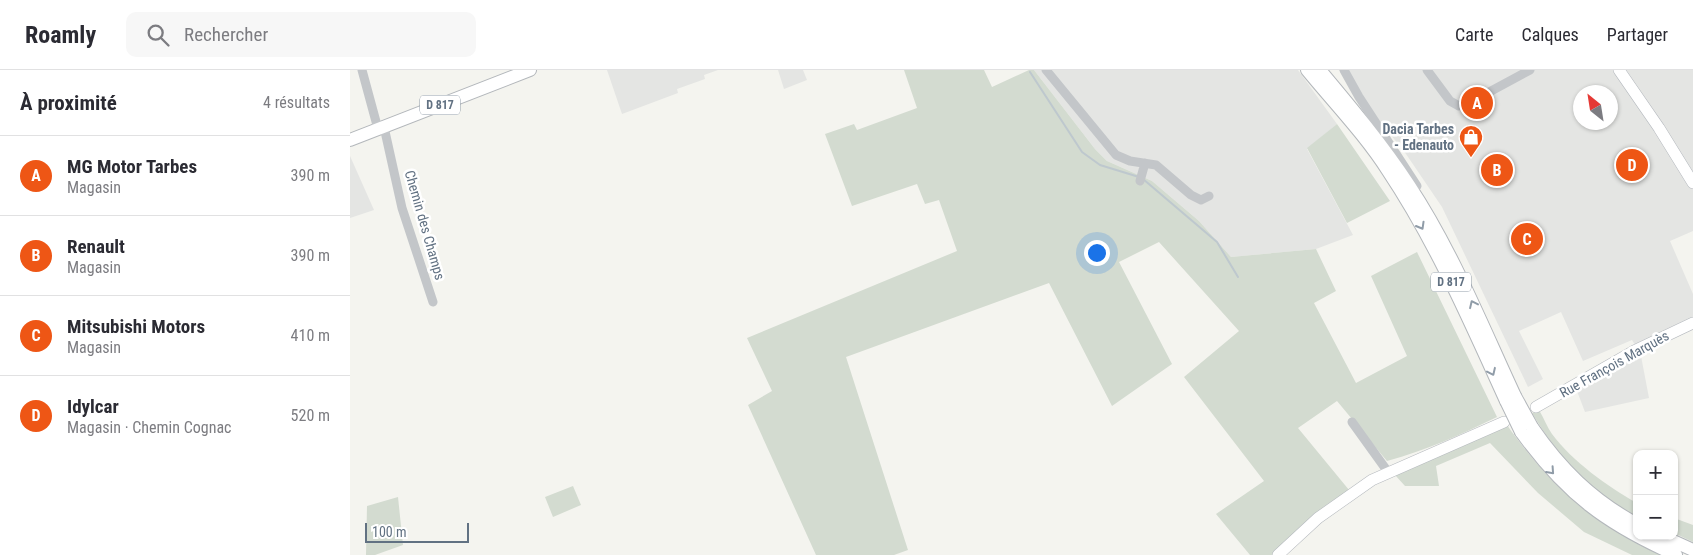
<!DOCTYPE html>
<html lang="fr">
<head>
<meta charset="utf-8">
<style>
	body { margin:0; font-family:"Roboto Condensed",sans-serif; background:#f7f7f7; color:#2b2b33 }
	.controls { position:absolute; right:15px; bottom:15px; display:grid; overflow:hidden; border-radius:10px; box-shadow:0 1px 4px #0004 }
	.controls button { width:45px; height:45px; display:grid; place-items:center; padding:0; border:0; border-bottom:1px solid #e1e1e2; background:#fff; color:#2b2b33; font:25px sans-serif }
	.compass { position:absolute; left:1223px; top:15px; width:45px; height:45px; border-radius:50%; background:#fff; box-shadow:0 1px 4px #0004; rotate:330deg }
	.scale { position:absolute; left:15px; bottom:12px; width:104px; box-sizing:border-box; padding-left:5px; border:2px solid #617182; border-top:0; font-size:14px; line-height:18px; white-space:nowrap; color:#617182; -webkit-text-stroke:4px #fff; paint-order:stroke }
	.you { position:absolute; left:746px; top:182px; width:18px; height:18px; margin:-12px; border:4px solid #fff; border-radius:50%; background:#1a73e8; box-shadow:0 0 0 8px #1a73e833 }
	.badge { display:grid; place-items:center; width:32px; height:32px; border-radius:50%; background:#ee5615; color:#fff; font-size:16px; font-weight:700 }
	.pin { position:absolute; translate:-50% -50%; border:2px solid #fff; box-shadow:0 1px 5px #0006 }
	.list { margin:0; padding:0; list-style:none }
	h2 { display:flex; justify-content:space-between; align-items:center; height:65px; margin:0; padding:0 20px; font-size:21px }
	h2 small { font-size:16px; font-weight:400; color:#7c7c81 }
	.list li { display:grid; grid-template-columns:32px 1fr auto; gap:15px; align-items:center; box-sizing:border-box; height:80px; padding:0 20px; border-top:1px solid #e1e1e2 }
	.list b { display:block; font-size:19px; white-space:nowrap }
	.list p { margin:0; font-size:16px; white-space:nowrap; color:#7c7c81 }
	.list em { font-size:16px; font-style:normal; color:#7c7c81 }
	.icon { flex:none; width:28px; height:28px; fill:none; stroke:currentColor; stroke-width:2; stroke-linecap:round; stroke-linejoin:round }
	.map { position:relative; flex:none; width:1343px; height:485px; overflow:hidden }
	header { display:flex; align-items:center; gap:30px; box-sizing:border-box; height:70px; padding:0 25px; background:#fff; border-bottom:1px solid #e1e1e2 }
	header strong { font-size:24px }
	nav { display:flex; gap:28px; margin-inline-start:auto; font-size:18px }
	.search { width:350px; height:45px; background:#f7f7f7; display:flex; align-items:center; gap:12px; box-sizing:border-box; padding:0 18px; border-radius:10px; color:#7c7c81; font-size:19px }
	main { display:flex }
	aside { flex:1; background:#fff }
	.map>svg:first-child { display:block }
	.built { fill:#e4e5e3; fill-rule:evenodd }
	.green { fill:#d3dbd0 }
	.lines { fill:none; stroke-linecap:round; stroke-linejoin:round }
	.stream { stroke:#bec8ce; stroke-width:2 }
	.secondary-casing { stroke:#b5b9be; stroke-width:12 }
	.primary-casing { stroke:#b3b7bb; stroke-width:14 }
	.street { stroke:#c3c6c9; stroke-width:9 }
	.secondary { stroke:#fff; stroke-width:11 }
	.primary { stroke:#fff; stroke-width:12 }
	.primary-bridge-casing { stroke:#b3b7bb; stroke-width:14; stroke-linecap:butt }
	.primary-bridge { stroke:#fff; stroke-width:12 }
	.oneway { stroke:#909ca8 }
	.labels { text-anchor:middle; stroke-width:5; stroke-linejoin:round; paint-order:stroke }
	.shield { fill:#fff; stroke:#909ca8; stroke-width:1 }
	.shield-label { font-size:12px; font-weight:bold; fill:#617182 }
	.poi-label { font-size:14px; font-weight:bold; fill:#617182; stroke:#fff; text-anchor:end }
	.street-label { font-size:14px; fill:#617182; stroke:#fff }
</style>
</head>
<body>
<header>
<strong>Roamly</strong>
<div class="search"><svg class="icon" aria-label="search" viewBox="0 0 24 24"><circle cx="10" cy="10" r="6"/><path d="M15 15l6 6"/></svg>Rechercher</div>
<nav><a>Carte</a><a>Calques</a><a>Partager</a></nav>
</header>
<main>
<aside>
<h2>À proximité<small>4 résultats</small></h2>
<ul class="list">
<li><span class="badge">A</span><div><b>MG Motor Tarbes</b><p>Magasin</p></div><em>390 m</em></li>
<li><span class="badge">B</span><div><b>Renault</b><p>Magasin</p></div><em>390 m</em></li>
<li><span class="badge">C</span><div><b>Mitsubishi Motors</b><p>Magasin</p></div><em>410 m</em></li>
<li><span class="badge">D</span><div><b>Idylcar</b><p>Magasin · Chemin Cognac</p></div><em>520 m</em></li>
</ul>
</aside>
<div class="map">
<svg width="1343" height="485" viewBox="0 0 1343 485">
	<rect width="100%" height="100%" fill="#f4f4ef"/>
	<path class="built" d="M257 0H368L354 5 355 9 327 19 328 23 272 44Z
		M428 0H453L457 10 434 19Z
		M684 0H948L987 54 957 79 1003 165 966 179 881 187 849 151 802 111 757 91 745 79Z
		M989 0H1343V161L1320 171 1343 224V248L1333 262 1291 286 1299 328 1235 342 1227 321 1291 285 1282 270 1233 291 1211 242 1169 261 1193 309 1178 317 1092 137 1056 84ZM1230 22H1260V52H1230Z
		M0 86 24 140 0 148Z"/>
	<path class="green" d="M554 0H634L642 17 679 0H684L745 79 757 91 802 111 849 151 881 187 966 179 986 221 964 233 1006 313 1057 286 1021 206 1067 182 1147 347C1110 365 1077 380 1037 391L987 331 948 358 1004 426 993 433 934 485H900L866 444 914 411 834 307 889 261 809 172 769 192 822 294 762 336 699 213 496 287 558 480 544 485H466L398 335 422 321 397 268 607 181 589 130 575 134 567 114 502 136 475 64 504 54 507 60 567 38Z
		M987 54 1040 131 997 153 957 78Z
		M1189 340C1194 348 1197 357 1202 364 1222 391 1258 417 1287 433V446C1241 425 1207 385 1182 343Z
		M1157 355C1201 417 1241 453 1311 485H1282L1234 462 1188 423 1140 373 1086 396 1089 416H1055L1045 405Z
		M223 416 231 435 203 447 195 427Z
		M48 427 53 475 25 485H16L17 436Z
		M1324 448 1343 455V472L1324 463Z"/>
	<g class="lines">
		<path class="stream" d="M680 2 732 82 750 95 789 107
			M793 109 867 172 888 207"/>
		<g class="secondary-casing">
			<path id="secondary" d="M1269 0 1309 58 1343 113
				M1186 337 1284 281 1343 253
				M928 485 968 448 1022 410 1154 352"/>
		</g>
		<g class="primary-casing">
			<path id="primary" d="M957 0C984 33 1015 65 1038 101 1086 173 1120 252 1156 331
				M970 0C1001 37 1032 74 1059 115 1102 180 1132 255 1165 326
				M0 70 180 0
				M1182 357C1210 398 1242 430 1287 454
				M1171 362C1216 424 1256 454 1326 485
				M1312 466 1343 480"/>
		</g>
		<path class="street" d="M12 0 28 59
			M696 0 766 85 780 91 806 95 841 125 851 130 859 126
			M994 0 1009 27 1067 116
			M1077 0 1100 31 1109 36 1117 34 1180 0
			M34 57 52 138 83 232
			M790 111 795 93
			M1002 352 1038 402"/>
		<use href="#secondary" class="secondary"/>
		<use href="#primary" class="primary"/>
		<g class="primary-bridge-casing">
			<path id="primary-bridge" d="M1165 326 1182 357
				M1156 331 1171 362"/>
		</g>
		<use href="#primary-bridge" class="primary-bridge"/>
	</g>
	<defs><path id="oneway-chevron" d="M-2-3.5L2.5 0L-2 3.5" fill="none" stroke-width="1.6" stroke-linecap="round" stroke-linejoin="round" transform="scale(1.25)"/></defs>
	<g class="oneway">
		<use href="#oneway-chevron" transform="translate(1071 156) rotate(60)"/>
		<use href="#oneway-chevron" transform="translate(1123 234) rotate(-115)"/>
		<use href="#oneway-chevron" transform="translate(1142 302) rotate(65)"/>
		<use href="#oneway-chevron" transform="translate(1201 401) rotate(48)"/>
	</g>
	<defs>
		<g id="shop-pin" transform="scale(1.25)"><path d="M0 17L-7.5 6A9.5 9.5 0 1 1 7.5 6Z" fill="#ee5615" stroke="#fff"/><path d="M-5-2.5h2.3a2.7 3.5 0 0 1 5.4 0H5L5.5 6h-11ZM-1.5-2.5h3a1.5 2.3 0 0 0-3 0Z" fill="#fff"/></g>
	</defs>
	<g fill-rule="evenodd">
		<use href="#shop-pin" x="1121" y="67"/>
	</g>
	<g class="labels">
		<g class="shield">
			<rect x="70" y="25.5" width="40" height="19" rx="4"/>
			<rect x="1081" y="202.5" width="40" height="19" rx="4"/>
		</g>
		<g class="shield-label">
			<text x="90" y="39">D 817</text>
			<text x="1101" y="216">D 817</text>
		</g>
		<g class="poi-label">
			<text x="1104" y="64">Dacia Tarbes<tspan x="1104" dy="16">- Edenauto</tspan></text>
		</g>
		<g class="street-label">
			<text transform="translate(75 155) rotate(74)" y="5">Chemin des Champs</text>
			<text transform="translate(1264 294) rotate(-29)" y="5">Rue François Marquès</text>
		</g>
	</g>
</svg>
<div class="controls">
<button>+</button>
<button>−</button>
</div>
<svg class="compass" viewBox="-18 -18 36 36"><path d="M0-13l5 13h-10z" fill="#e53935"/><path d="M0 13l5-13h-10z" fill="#7c7c81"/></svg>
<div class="scale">100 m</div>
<div class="you"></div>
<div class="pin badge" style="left:1127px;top:33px">A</div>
<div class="pin badge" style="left:1147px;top:100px">B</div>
<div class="pin badge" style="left:1177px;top:169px">C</div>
<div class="pin badge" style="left:1282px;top:95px">D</div>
</div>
</main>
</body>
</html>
